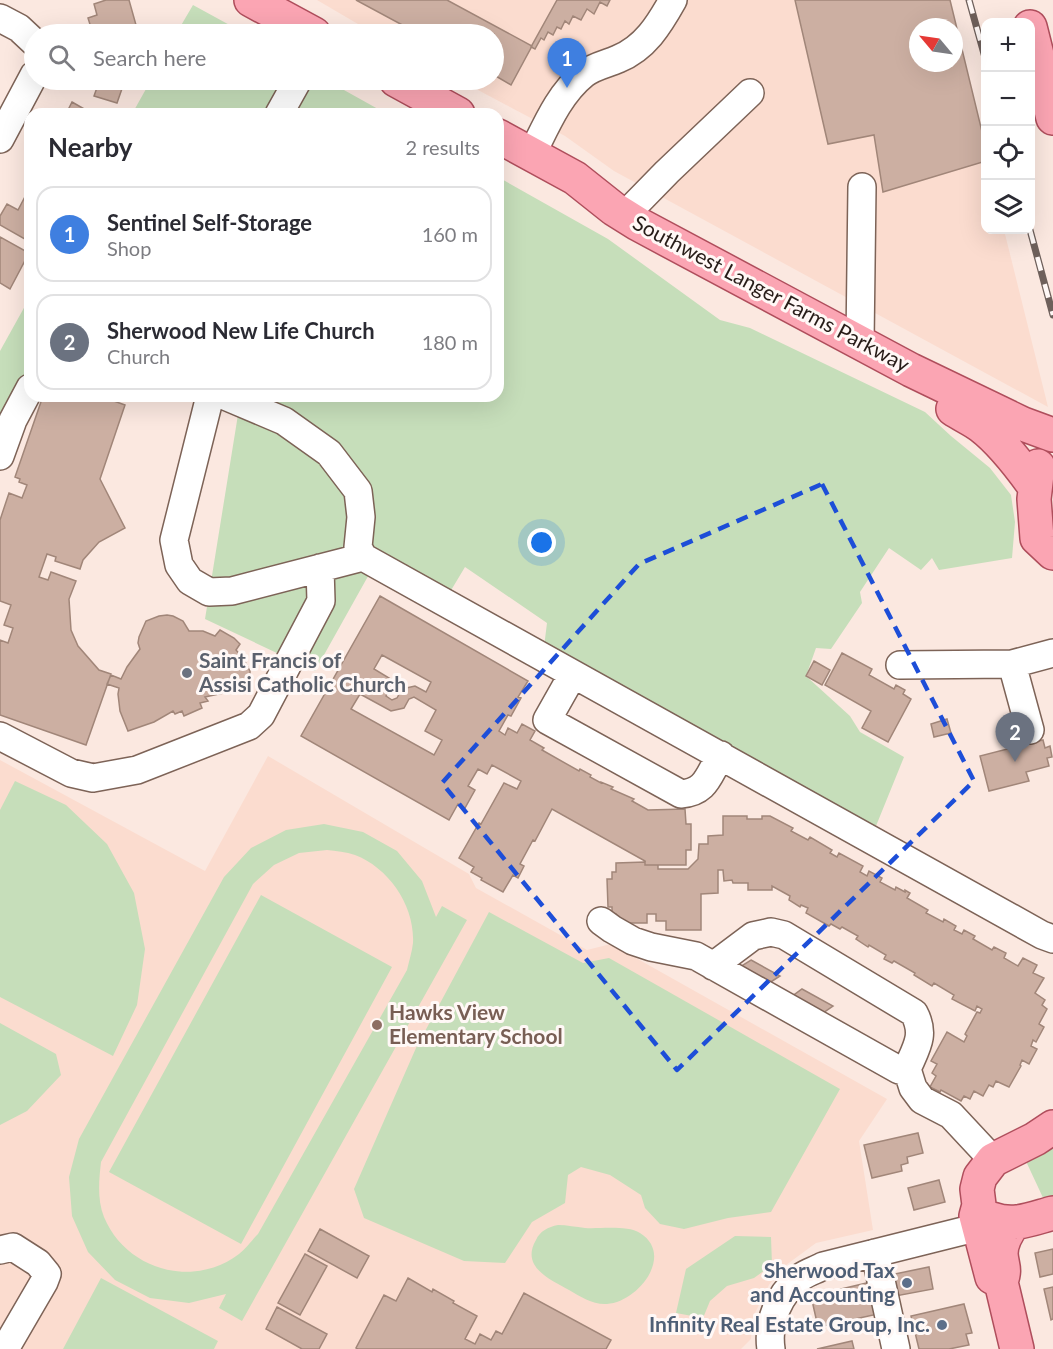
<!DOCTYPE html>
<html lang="en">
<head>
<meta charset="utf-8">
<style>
	body { margin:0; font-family:Lato,sans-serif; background:#f7f7f7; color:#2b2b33 }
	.controls { position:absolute; right:18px; top:18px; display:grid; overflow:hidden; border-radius:12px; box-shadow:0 6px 24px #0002 }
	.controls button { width:54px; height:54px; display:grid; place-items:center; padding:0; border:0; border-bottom:2px solid #e1e1e2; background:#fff; color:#2b2b33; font:30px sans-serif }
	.compass { position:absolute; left:909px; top:18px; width:54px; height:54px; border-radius:50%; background:#fff; box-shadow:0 6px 24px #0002; rotate:299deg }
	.you { position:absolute; left:542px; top:543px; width:21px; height:21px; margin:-15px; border:4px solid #fff; border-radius:50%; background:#1a73e8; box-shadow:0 0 0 9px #1a73e833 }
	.badge { display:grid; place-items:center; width:39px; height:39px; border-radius:50%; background:#0f766e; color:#fff; font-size:20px; font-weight:700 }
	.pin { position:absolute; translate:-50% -50px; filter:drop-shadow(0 2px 3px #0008) }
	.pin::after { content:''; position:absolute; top:32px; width:21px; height:18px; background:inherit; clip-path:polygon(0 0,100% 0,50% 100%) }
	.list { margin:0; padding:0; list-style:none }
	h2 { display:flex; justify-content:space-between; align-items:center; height:78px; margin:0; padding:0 24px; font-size:26px }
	h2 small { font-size:20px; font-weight:400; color:#7c7c81 }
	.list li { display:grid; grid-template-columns:39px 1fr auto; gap:18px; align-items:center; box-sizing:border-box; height:96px; margin:0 12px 12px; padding:0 12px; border:2px solid #e1e1e2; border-radius:18px }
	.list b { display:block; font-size:22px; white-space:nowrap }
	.list p { margin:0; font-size:20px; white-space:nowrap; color:#7c7c81 }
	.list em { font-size:20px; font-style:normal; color:#7c7c81 }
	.icon { flex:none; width:33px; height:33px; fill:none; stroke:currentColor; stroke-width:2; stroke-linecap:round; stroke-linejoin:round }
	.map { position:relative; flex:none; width:1053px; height:1349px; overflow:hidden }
	.search { position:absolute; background:#fff; box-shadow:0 6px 24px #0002; left:24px; top:24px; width:480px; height:66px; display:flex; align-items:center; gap:15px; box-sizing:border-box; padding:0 21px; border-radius:33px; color:#7c7c81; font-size:22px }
	.panel { position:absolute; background:#fff; box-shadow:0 6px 24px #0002; left:24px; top:108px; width:480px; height:294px; border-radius:18px }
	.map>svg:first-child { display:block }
	.built { fill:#fbdccf }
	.green { fill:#c6deba; fill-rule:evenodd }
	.building { fill:#ccafa2; stroke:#a18679; stroke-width:1.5; fill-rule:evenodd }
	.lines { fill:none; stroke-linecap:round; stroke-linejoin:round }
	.minor-casing { stroke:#7d6357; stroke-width:30 }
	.major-casing { stroke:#af4e5c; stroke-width:36 }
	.minor { stroke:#fff; stroke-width:27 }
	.major { stroke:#fba5b3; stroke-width:33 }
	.rail-casing { stroke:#6e605b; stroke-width:7 }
	.rail { stroke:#fff8f6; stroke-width:4.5; stroke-dasharray:14; stroke-linecap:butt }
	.marked { fill:none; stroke:#1d4ed8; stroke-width:4.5; stroke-dasharray:12 8; stroke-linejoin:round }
	.worship-dot { fill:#6b7280; stroke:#fff8f6; stroke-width:2 }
	.education-dot { fill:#8d6e63; stroke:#fff8f6; stroke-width:2 }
	.service-dot { fill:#5c6f8a; stroke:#fff8f6; stroke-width:2 }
	.labels { text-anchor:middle; stroke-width:6; stroke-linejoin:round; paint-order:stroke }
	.street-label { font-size:21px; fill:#271c18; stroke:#fff8f6 }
	.worship-label { font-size:21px; font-weight:bold; fill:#5b616d; stroke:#fff8f6; text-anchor:start }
	.education-label { font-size:21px; font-weight:bold; fill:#785e54; stroke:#fff8f6; text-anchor:start }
	.service-label { font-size:21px; font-weight:bold; fill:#4e5e75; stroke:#fff8f6; text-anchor:end }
</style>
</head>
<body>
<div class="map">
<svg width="1053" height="1349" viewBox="0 0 1053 1349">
	<rect width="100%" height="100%" fill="#fbe8e0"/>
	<path class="built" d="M317 0H947L918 27V63H954L985 155 986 230H1004L1048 407 614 171 565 136 459 80H494V34H375Z
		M268 756 469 874 476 888 587 950 611 944 887 1099 859 1141 873 1230 816 1243 782 1268 769 1285 755 1313 752 1327 751 1339 741 1349H0V760L205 871Z"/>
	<path class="green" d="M193 5 246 34H176Z
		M151 80H326L387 114H132Z
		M498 177 608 239 720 320 750 328 925 412 951 436 990 468 1011 495 1015 522 1012 558 939 570 932 558 921 570 889 548 860 592 862 603 831 649 816 648 806 676 850 716 860 732 904 757 876 826 544 647 547 623 465 567 450 592 381 553 315 671 205 619 241 396H498Z
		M30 297V383L0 437V351Z
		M15 781 66 805 107 844 134 893 145 949 137 1005 113 1056 0 997V810Z
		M324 824 363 832 397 851 422 881 436 917 442 906 467 920 242 1321 219 1308 226 1294 189 1303 150 1298 115 1280 88 1252 72 1216 69 1177 79 1139 224 877 251 848 286 830ZM327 850C336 851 346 852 355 855 389 868 415 906 413 943 412 952 409 961 407 970L258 1234C252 1240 246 1249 239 1254 193 1289 126 1270 104 1217 97 1199 99 1180 101 1162L253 884 274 865 299 853Z
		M261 895 392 967 241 1244 109 1172Z
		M489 912 583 963 609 958 840 1089 771 1212 728 1218 684 1229 660 1224 645 1208 641 1195 610 1175 581 1167 568 1175 565 1203 532 1222 505 1263 464 1261 364 1218 354 1189 416 1048Z
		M0 1023 56 1054 61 1075 27 1111 0 1125Z
		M1053 1149V1201L1045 1202 1024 1157 1043 1150Z
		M558 1225C567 1225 576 1227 585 1228 600 1229 627 1225 640 1233 675 1255 638 1302 607 1304 593 1305 581 1297 569 1290 551 1280 520 1267 536 1240 540 1231 548 1227 558 1225Z
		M735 1236 771 1237 772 1265 754 1278 727 1286 710 1301 703 1318 676 1313 686 1269Z
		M101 1278 218 1341 214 1349H63Z"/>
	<path class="building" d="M106 0H129L136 25 102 34H93L88 18 97 15 94 4Z
		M356 0H447L532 46 511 85 494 75V34H419Z
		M557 0H610L607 6 600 2 594 14 587 9 581 20 573 16 569 24 565 21 561 29 557 27 553 35 548 32 544 40 541 38 535 49 531 47Z
		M795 0H950L986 148V161L883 192 874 135 828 144ZM918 27H954V63H918Z
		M93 80H125L117 103 94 96 99 82Z
		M72 102 93 114H66Z
		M28 191 30 192V242L0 225V216L7 204 18 210Z
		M0 237 29 253 10 289 0 283Z
		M43 396H100L125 405 100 479 125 528 99 542 83 560 80 569 55 561 56 557 47 554 39 577 48 580 51 572 76 581 69 599 71 630 78 646 99 670 111 674 86 745 0 715V640L8 643 13 628 4 625 11 605 0 601V520L9 493 22 498 27 485 19 482 20 479 15 477Z
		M380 596 528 681 518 697 521 698 511 716 508 715 499 731 505 735 508 728 517 733 522 724 535 731 530 740 544 748 542 750 579 771 580 769 591 775 590 777 601 783V782L613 787 611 789 634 799 632 801 648 810 685 809 686 824H691V850H686V865H645V861L552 809 535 841 533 840 520 864 524 866 518 878 513 875 503 892 481 880 482 878 471 872 474 867 459 858 479 823 481 824 504 783 517 789 521 781 492 765 487 774 478 769 468 786 475 790 465 808 458 804 449 820 301 736ZM382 655 431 682 426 692 415 686 402 689 397 698 392 700 386 696 394 681 374 669ZM360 694 391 711 404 708 409 699 414 697 436 710 425 731 442 740 434 755 351 709Z
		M167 615 173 616 183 621 189 631H203L215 636 220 630 234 638 240 644 236 650 243 658 250 671V675L249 680 243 683 231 687 233 691 205 697 208 701 200 703 202 708 184 716 182 711 175 714 173 711 154 722 128 731 120 711 118 694 119 688 107 684 111 675 121 679 127 667 140 649 138 643 139 637 146 621 159 616Z
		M842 653 872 669 869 675 894 689 896 685 905 690 903 694 911 699 888 742 862 728 871 711 825 685Z
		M814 661 830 670 822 685 806 676Z
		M947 719 951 733 934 737 931 724Z
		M1043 740 1045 748 1050 746 1052 757 1047 758 1049 766 1026 772 1029 781 989 791 980 756Z
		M723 816H747V819H762V816H770L793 828 791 831 808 840 810 837 832 850 830 853 837 857 839 853 863 866 860 872 867 876 869 871 882 878 880 882 895 890 896 887 905 892V890L910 893 907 898 928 910 926 913 943 922 944 919 956 926 954 930 962 934 964 930 975 936 973 939 992 950 994 947 1006 953 1004 958 1018 966 1023 958 1037 965 1033 973 1044 978 1035 993 1045 1000 1042 1005 1047 1009 1039 1024 1044 1027 1036 1042 1033 1040 1031 1046 1037 1049 1029 1064 1022 1060 1020 1065 1021 1066 1009 1087 996 1081 993 1087 989 1085 983 1096 974 1091 970 1099 964 1096 961 1101 941 1090 940 1092 930 1087 936 1076 932 1073 937 1064 931 1061 947 1032 964 1042 967 1036 965 1034 977 1012 980 1013 982 1009 977 1006 975 1011 952 999 954 995 934 983 932 986 914 975 915 973 894 961 892 963 884 959 886 955 869 945 868 947 856 939 858 936 842 927 840 929 831 924 829 926 806 913 808 908 801 905 800 907 789 900 790 896 772 886V890H748V883H733L732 880 724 881 723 870H718V893L701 894V930H666V921H656V914H647V923H617L616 914H612V907H608L607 879H612V872H616V863L645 862V865H658V869H688L698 859 699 844H708V836L723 835Z
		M751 960 780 976 763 987 735 970Z
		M802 989 833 1006 817 1017 787 1000Z
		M918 1133 923 1153 907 1157 908 1163 901 1165 902 1171 872 1178 864 1145Z
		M939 1180 945 1202 914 1210 908 1188Z
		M320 1229 369 1256 357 1278 308 1251Z
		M1053 1249V1274L1040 1277 1035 1253Z
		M305 1254 327 1266 300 1315 278 1303Z
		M929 1267 933 1289 885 1298 880 1277Z
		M408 1278 432 1292 433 1289 454 1301 453 1303 477 1316 465 1339 475 1344 480 1334 491 1340 496 1331 502 1334 524 1293 611 1340 606 1349H358L356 1348 384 1295 396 1301Z
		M871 1282 878 1314 818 1327 811 1296Z
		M1053 1287V1319L1051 1320 1044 1289Z
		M964 1304 972 1333 966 1334 969 1345 949 1349H919L911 1316Z
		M277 1307 327 1334 319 1349H302L266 1329Z
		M852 1341 854 1349H817Z"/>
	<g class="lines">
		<g class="minor-casing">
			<path id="minor" d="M0 18 19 28 34 42
				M279 114 298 80
				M0 139 34 75
				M532 154C546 126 559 94 584 74 594 66 607 64 618 59 645 48 659 25 673 0
				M624 216 667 172 750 93
				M860 342 862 187
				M210 396 174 540 179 565 190 581 209 592 232 591 363 557
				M225 396 284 421 329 453 358 491 361 517 358 547 363 557 1042 935 1053 939
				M0 456 13 420 30 388
				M900 665 1012 664
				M573 674 547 720 681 794C707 792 708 775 721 755
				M1030 730 1012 664 1053 653
				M0 736 71 773 93 778 137 770 249 726 261 715 321 601 320 568
				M601 921 612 929 633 941 651 947 696 956 899 1070 907 1069
				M713 966 753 936 771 932 784 935 914 1013C926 1035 916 1048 907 1069L913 1088 922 1100 951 1115 993 1160
				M0 1250 13 1247 38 1263 47 1274 44 1282 5 1349
				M875 1253 896 1349
				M771 1349C767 1322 779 1293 801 1277 808 1272 816 1270 823 1266L979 1227"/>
		</g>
		<g class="major-casing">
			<path id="major" d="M251 0 314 34
				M1030 27 1053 118
				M396 80 458 114
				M498 136 575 178 614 209 638 224 911 370 1023 424 1053 435
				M953 409C962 415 973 420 981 426 1002 442 1020 466 1035 487
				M1038 466 1034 499 1037 538 1053 553
				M992 1219C1014 1227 1031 1219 1053 1213
				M1014 1223C1007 1232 1001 1242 1001 1254 1002 1267 1006 1268 1001 1282L1017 1349
				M1001 1282 992 1277 976 1216 979 1205 977 1189 980 1177 993 1160 1035 1139 1053 1127"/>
		</g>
		<use href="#minor" class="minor"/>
		<use href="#major" class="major"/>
		<g class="rail-casing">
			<path id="rail" d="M969 0 986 61
				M1030 230 1053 315"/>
		</g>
		<use href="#rail" class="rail"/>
	</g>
	<path class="marked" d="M822 484 974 781 677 1070 442 783 639 564Z"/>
	<circle class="worship-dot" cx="187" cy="673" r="6"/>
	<circle class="education-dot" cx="377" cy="1025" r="6"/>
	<g class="service-dot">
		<circle cx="907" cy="1283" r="6"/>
		<circle cx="942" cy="1325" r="6"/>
	</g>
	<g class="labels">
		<g class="street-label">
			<text transform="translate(771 294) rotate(28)" y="7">Southwest Langer Farms Parkway</text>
		</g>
		<g class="worship-label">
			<text x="199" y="668">Saint Francis of<tspan x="199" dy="24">Assisi Catholic Church</tspan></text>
		</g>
		<g class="education-label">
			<text x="389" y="1020">Hawks View<tspan x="389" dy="24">Elementary School</tspan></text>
		</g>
		<g class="service-label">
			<text x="895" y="1278">Sherwood Tax<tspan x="895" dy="24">and Accounting</tspan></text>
			<text x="930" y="1332">Infinity Real Estate Group, Inc.</text>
		</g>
	</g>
</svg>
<div class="controls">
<button>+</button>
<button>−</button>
<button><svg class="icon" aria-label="locate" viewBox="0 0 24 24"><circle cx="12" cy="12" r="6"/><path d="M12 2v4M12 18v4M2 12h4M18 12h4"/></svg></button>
<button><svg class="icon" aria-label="layers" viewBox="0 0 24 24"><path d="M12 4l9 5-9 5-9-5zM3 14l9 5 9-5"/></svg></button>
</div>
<svg class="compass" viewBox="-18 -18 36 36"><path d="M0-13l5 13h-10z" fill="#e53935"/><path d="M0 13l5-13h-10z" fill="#7c7c81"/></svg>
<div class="you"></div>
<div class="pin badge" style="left:567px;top:88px;background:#3f7fe0">1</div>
<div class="pin badge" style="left:1015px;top:762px;background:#6b7280">2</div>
<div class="search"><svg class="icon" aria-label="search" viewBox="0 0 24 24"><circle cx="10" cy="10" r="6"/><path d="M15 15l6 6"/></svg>Search here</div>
<section class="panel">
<h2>Nearby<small>2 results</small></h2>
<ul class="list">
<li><span class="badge" style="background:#3f7fe0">1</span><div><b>Sentinel Self-Storage</b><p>Shop</p></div><em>160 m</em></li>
<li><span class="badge" style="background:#6b7280">2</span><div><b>Sherwood New Life Church</b><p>Church</p></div><em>180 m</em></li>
</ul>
</section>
</div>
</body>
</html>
